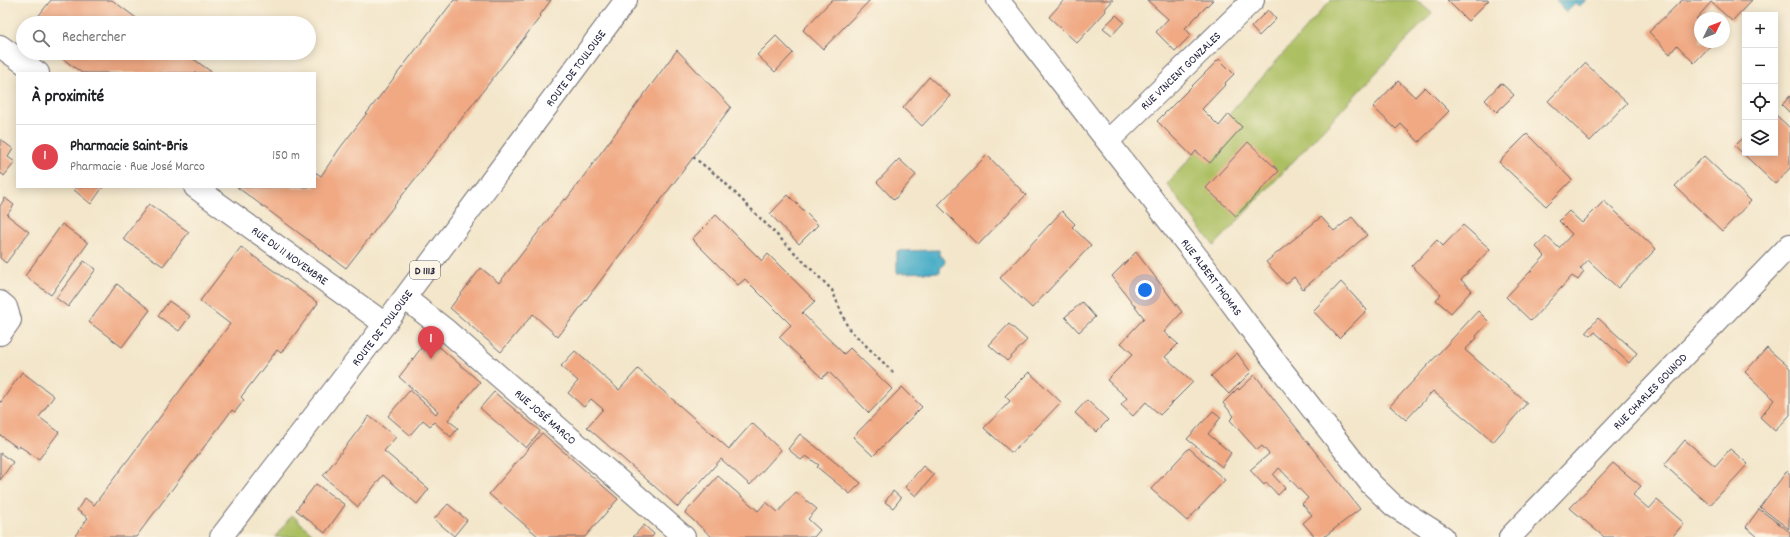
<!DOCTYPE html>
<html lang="fr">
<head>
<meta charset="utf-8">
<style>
	body { margin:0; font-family:Dekko,sans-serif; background:#f6f6f6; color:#202124 }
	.controls { position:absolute; right:12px; top:12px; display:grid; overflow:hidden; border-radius:0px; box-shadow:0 2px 10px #0003 }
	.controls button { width:36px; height:36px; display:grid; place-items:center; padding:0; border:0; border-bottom:1px solid #e0e0e0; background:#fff; color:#202124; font:20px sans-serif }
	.compass { position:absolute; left:1694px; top:12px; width:36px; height:36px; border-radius:50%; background:#fff; box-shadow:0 2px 10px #0003; rotate:47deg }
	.you { position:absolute; left:1145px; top:290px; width:14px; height:14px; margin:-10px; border:3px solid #fff; border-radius:50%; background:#1a73e8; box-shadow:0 0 0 6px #1a73e833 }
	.badge { display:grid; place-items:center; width:26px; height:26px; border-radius:50%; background:#d1495b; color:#fff; font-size:13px; font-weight:700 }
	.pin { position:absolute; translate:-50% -33px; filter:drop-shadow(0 1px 2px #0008) }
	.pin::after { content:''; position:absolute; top:21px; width:14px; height:12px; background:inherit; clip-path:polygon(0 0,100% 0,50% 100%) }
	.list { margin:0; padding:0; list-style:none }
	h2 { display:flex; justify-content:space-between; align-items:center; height:52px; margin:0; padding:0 16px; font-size:17px }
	h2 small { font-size:13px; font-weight:400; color:#757577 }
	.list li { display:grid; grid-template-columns:26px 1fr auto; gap:12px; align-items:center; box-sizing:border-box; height:64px; padding:0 16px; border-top:1px solid #e0e0e0 }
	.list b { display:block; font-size:15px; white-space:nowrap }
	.list p { margin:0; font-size:13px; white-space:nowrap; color:#757577 }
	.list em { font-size:13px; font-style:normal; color:#757577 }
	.icon { flex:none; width:22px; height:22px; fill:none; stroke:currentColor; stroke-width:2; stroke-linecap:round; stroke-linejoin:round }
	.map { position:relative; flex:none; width:1790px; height:537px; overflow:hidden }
	.search { position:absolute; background:#fff; box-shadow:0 2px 10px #0003; left:16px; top:16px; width:300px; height:44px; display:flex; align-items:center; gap:10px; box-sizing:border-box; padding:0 14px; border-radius:22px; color:#757577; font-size:15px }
	.panel { position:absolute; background:#fff; box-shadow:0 2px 10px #0003; left:16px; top:72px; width:300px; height:116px; border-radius:0px }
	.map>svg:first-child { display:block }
	.green { fill:#acbf62; stroke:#67704e }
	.water { fill:#48adc7; stroke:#356881 }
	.building { fill:#f0a983 }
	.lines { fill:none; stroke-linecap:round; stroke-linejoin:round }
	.street-casing { stroke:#6b676d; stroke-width:24 }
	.secondary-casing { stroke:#6b676d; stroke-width:24 }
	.primary-casing { stroke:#6b676d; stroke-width:24 }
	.path { stroke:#6b676d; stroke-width:2.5; stroke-dasharray:3 3; stroke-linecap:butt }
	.street { stroke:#fff; stroke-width:22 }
	.secondary { stroke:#fff; stroke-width:22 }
	.primary { stroke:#fff; stroke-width:22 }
	.labels { text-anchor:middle; stroke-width:3.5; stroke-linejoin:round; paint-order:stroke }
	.shield { fill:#fcf5e5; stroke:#63616e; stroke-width:1 }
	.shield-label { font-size:11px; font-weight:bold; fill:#22223b }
	.street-label { font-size:12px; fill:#22223b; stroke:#fcf5e5 }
</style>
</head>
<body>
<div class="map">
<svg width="1790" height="537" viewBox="0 0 1790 537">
	<rect width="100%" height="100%" fill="#fcf5e5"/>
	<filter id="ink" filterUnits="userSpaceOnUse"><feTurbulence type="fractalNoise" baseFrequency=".025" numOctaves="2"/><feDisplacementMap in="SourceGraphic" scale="8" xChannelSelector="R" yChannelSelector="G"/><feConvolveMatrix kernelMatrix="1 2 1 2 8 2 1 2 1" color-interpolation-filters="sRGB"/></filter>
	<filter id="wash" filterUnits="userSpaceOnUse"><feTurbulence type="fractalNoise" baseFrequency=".012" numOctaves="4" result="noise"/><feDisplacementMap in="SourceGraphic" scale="16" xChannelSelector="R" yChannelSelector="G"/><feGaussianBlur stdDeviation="0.9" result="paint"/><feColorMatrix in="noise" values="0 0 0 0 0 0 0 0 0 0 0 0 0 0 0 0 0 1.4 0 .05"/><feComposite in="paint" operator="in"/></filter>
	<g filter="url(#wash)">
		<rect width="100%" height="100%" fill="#f3e6ca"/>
		<path class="green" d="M1331 0H1416L1432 13 1214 246 1167 184Z
			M292 515 316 537H275Z"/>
		<path class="water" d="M1556 0H1586L1579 7 1575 4 1567 12Z
			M939 250V255L945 260 944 265 940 268V272L897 273V251Z"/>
		<g id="blocks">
			<path class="building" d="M51 0H112L143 23H33Z
				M454 0H551L540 15 541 16 346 268 237 187H315V172L321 176 340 148Z
				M832 0H870L823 49 803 30Z
				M1064 0H1113L1105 9 1106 11 1077 43 1049 17Z
				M1147 0H1213L1185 28 1191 35 1175 51 1156 32 1168 19Z
				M1447 0H1489L1468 21Z
				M1682 0H1752L1732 21 1711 2 1696 19 1700 23V42H1714L1694 63 1677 45 1670 54 1649 32Z
				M1268 10 1276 19 1259 36 1251 27Z
				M1116 15 1124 22 1112 35 1103 28Z
				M776 36 793 53 775 72 757 55Z
				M677 50 731 107 558 337 533 314 501 352 450 308 481 268 499 283 564 199 566 200Z
				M55 53H185L213 73H82Z
				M1219 59 1234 74 1225 83 1226 84 1202 109 1219 126 1229 114 1242 127 1210 163 1196 151 1192 156 1157 121Z
				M1585 63 1627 103 1590 141 1548 101Z
				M929 77 950 96 922 126 903 108Z
				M1398 81 1415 97 1425 87 1449 111 1419 142 1401 124 1396 129 1373 107Z
				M1501 83 1514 95 1497 112 1485 100Z
				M1790 96V113L1782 105Z
				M1775 114 1790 128V168L1775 184 1735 146 1745 136V153H1775Z
				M1527 134 1572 180 1546 206 1499 162Z
				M0 139 13 149 8 157 15 162 4 176 1 173 0 175Z
				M1248 142 1279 171 1236 216 1206 188Z
				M987 155 1026 195 978 245 938 205Z
				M1704 156 1751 201 1722 231 1675 186Z
				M899 159 916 175 894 200 877 182Z
				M76 187H103L91 204 74 190Z
				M788 195 818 225 799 244 770 214Z
				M5 198 14 205 7 215 29 232 6 263 0 258V206Z
				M1604 201 1656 249 1618 288 1588 260 1580 269 1584 272 1578 280 1572 276 1531 321 1506 297 1545 256 1536 247 1546 236 1559 248 1572 234 1559 221 1569 211 1582 223Z
				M149 204 189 232 163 266 123 239Z
				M1062 211 1075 224 1072 227 1091 245 1032 308 1000 278Z
				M716 215 762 261 768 254 815 301 802 313 844 354 850 348 892 389 869 413 829 372 822 378 779 337 791 325 745 279 738 285 692 239Z
				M1321 217 1334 231 1352 217 1367 235 1303 289 1294 277 1286 284 1266 262Z
				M62 224 88 243 51 295 25 276Z
				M1463 225 1490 249 1461 280 1472 290 1451 313 1436 300 1441 294 1412 266 1437 240 1443 246Z
				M241 247 318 303 281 353 277 350 241 397 244 400 235 412 232 410 136 537H74L88 518 77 510 85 498 94 505 230 324 200 301Z
				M1136 252 1182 312 1164 332 1178 344 1165 357 1193 382 1160 415 1146 402 1133 416 1121 405 1127 398 1107 380 1133 354 1121 343 1144 318 1112 276Z
				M84 261 96 269 68 307 56 298Z
				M1341 282 1367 310 1339 338 1313 311Z
				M117 284 150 310 122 347 89 322Z
				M169 301 190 316 179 331 158 316Z
				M1082 302 1095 317 1079 332 1065 317Z
				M1478 311 1489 322 1476 336 1477 338 1465 350 1527 403 1493 442 1433 391 1406 420 1390 406Z
				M1598 318 1637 353 1629 363 1595 332 1591 336 1586 332Z
				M1009 324 1027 340 1007 361 989 345Z
				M429 338 480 382 448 420 458 428 451 437 434 422 430 426 423 420 410 435 388 416 410 390 436 414 438 411 399 377Z
				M1767 348 1790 368V415L1775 431 1760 417 1774 400 1745 372Z
				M575 351 619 390 638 369 729 449 752 423 781 450 750 485 721 459 678 507 587 427 603 409 591 399 584 407 568 393 578 381 561 366Z
				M1237 353 1251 372 1229 394 1211 376Z
				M22 372 54 396 39 417 59 432 39 459 19 446 18 448 0 435V401L1 402Z
				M1029 372 1061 402 1012 453 984 428 1010 401 1005 396Z
				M1255 375 1360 509 1324 537H1315L1303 523 1312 515 1302 504 1308 498 1279 468 1273 475 1285 488 1278 495 1266 482 1264 485 1250 470 1269 454 1262 446 1257 450 1230 420 1234 416 1223 403 1238 388 1239 390Z
				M902 387 922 407 873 456 853 437Z
				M494 392 540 431 526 448 480 408Z
				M1087 400 1108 420 1096 432 1075 413Z
				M1213 411 1221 417 1208 434 1231 453 1222 467 1187 439Z
				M369 416 396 437 384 451 429 489 417 504 383 475 358 507 323 476Z
				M542 433 618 499 585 537H539L489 494Z
				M800 434 861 483 850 494 817 467 819 465 806 456 801 460 788 449Z
				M1685 440 1715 466 1730 449 1748 464 1710 505 1664 465Z
				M1189 448 1225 480 1187 521 1151 489Z
				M0 453 13 462 0 480Z
				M1613 463 1641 486 1633 495 1649 509 1657 500 1684 523 1672 537H1604L1570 508Z
				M923 466 934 475 916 496 905 487Z
				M1787 471 1790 474 1789 529 1760 507Z
				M718 476 758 511 766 502 778 512 796 492 817 509 808 519 820 530 814 537H712L685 513Z
				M316 484 345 505 325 533 296 510Z
				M893 491 901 498 893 508 885 502Z
				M448 504 467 520 454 536 434 519Z
				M1759 509 1790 532V537H1758L1746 527Z
				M644 525 654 534 652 537H633Z"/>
		</g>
	</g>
	<g filter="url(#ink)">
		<use href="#blocks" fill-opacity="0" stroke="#6b676d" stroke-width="1"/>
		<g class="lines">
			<g class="street-casing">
				<g id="street">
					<path d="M0 46 38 73"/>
					<path id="s1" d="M1108 141 1253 0"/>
					<path id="s2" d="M195 187 385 324"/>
					<path id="s3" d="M405 298 447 331 684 537"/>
					<path d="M0 302 6 307 10 320 0 334"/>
					<path id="s4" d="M1510 537 1790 245"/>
				</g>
			</g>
			<g class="secondary-casing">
				<g id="secondary">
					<path id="s5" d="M998 0 1204 266 1270 355 1371 484 1394 506 1443 537"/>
				</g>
			</g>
			<g class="primary-casing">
				<g id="primary">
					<path id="s6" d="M221 537 385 324 626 0"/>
				</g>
			</g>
			<path class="path" d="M693 157 719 177 832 290 848 328 895 374"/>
			<use href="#street" class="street"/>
			<use href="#secondary" class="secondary"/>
			<use href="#primary" class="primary"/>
		</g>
	</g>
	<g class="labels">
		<rect class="shield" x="410" y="261" width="30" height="18" rx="3"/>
		<g class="shield-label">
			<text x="425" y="274">D 1113</text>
		</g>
		<g class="street-label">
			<text dy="4" stroke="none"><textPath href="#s6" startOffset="588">ROUTE DE TOULOUSE</textPath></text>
			<text dy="4" stroke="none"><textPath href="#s1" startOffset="101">RUE VINCENT GONZALES</textPath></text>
			<text dy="4" stroke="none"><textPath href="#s2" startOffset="117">RUE DU 11 NOVEMBRE</textPath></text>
			<text dy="4" stroke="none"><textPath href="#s5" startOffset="350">RUE ALBERT THOMAS</textPath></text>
			<text dy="4" stroke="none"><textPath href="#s6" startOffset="264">ROUTE DE TOULOUSE</textPath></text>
			<text dy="4" stroke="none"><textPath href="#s4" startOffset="202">RUE CHARLES GOUNOD</textPath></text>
			<text dy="4" stroke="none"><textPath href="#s3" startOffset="184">RUE JOSÉ MARCO</textPath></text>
		</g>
	</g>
</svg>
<div class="controls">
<button>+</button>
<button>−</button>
<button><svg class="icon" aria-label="locate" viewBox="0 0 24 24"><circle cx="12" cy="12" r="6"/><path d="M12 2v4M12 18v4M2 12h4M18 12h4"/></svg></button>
<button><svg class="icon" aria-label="layers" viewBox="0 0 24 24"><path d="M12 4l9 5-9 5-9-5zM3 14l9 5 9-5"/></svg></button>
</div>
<svg class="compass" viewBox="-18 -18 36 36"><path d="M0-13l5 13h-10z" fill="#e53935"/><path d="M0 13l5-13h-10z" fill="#757577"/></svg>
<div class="you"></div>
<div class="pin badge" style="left:431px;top:359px;background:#e0444e">1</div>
<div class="search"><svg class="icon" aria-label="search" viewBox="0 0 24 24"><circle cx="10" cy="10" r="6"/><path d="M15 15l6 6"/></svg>Rechercher</div>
<section class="panel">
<h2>À proximité<small></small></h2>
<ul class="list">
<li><span class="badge" style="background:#e0444e">1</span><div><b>Pharmacie Saint-Bris</b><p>Pharmacie · Rue José Marco</p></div><em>150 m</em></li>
</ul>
</section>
</div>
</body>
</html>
